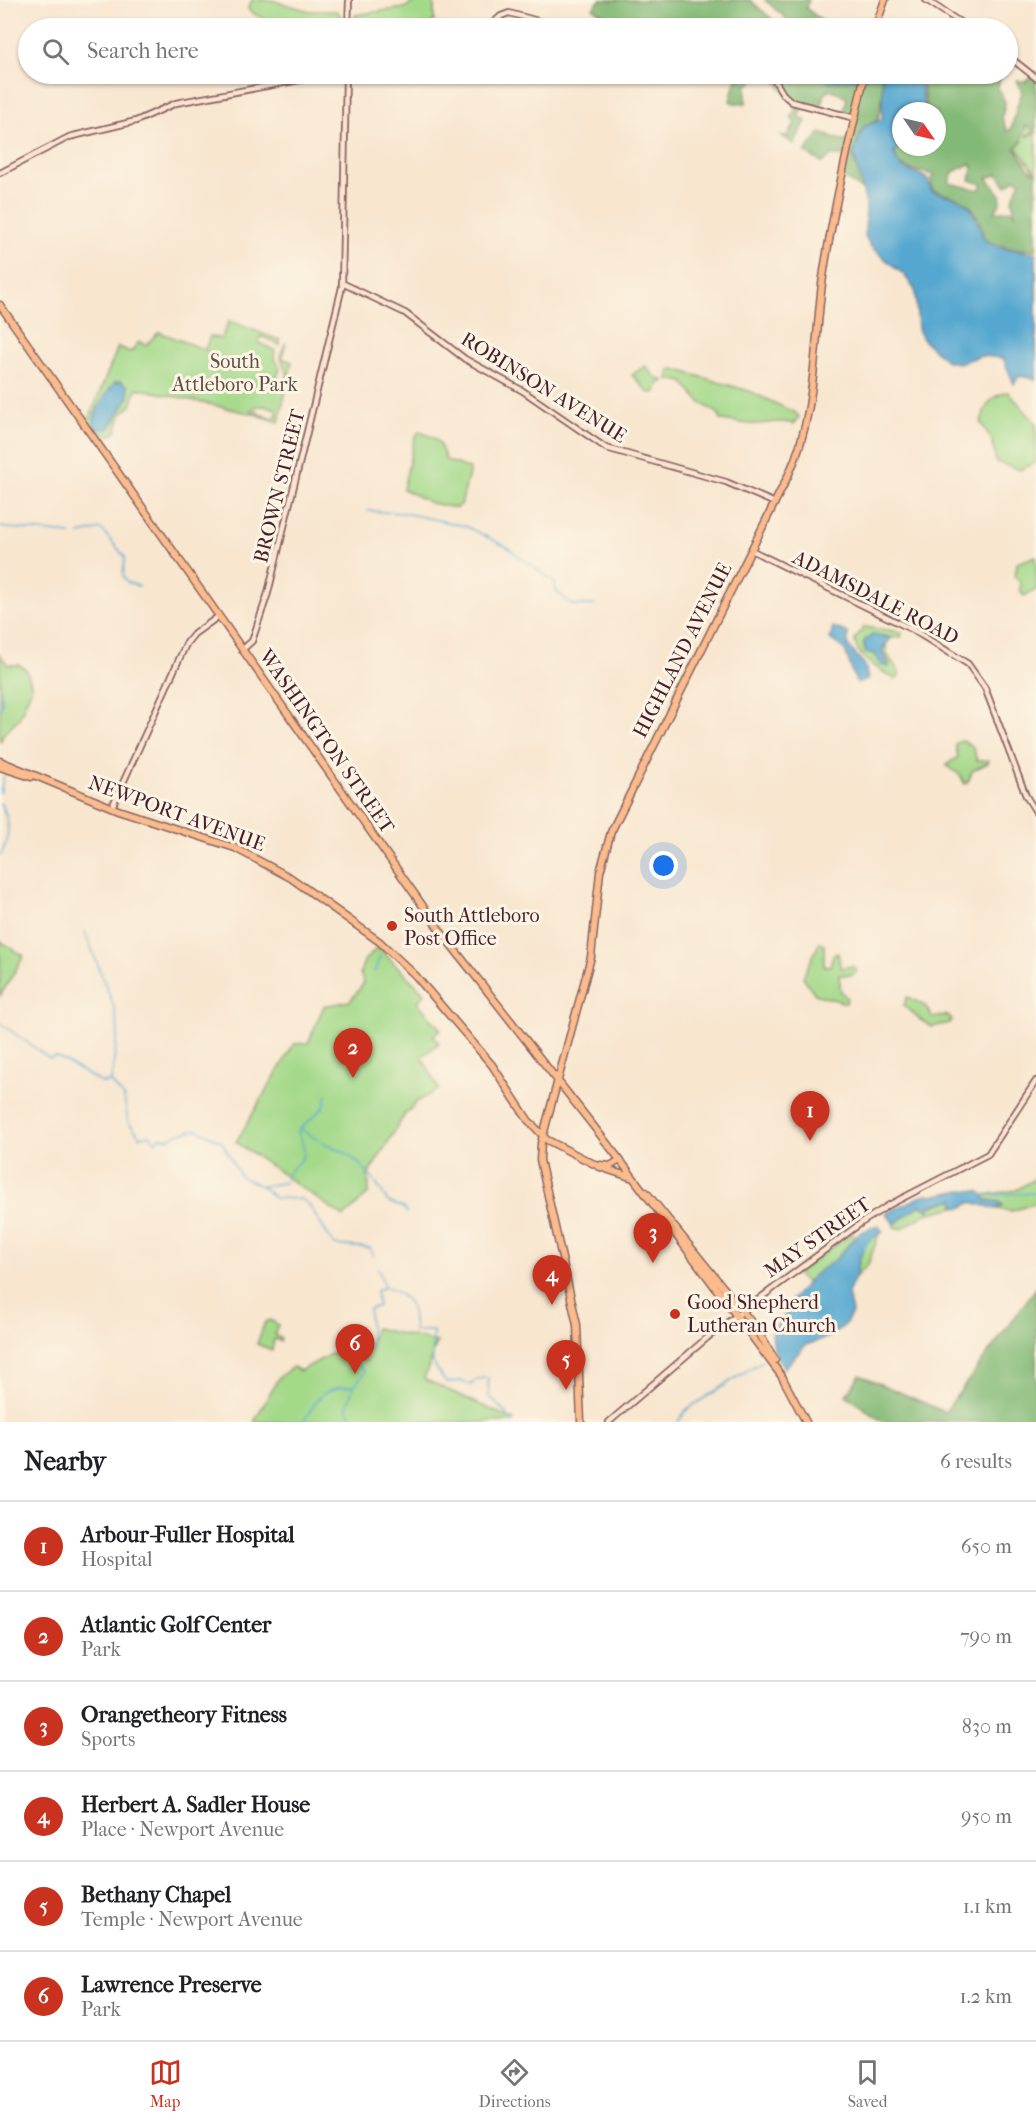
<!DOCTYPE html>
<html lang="en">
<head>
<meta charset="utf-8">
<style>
	body { margin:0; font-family:"IM FELL French Canon",serif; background:#f6f6f6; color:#202124 }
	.compass { position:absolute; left:892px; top:102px; width:54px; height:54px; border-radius:50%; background:#fff; box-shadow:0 2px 4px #0004; rotate:124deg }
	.you { position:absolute; left:664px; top:866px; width:21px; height:21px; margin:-15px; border:4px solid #fff; border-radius:50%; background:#1a73e8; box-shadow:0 0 0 9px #1a73e833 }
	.badge { display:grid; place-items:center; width:39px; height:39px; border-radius:50%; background:#c8321e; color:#fff; font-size:20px; font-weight:700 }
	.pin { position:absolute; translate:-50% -50px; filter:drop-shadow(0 2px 3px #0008) }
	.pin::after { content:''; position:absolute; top:32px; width:21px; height:18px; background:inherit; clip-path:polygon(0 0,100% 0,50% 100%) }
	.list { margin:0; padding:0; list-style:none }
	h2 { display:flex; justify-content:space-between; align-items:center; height:78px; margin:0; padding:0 24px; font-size:26px }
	h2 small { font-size:20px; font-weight:400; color:#757577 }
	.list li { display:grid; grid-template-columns:39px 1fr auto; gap:18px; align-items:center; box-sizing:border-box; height:90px; padding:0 24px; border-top:2px solid #e0e0e0 }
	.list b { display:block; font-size:22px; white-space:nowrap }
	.list p { margin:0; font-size:20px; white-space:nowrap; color:#757577 }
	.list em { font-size:20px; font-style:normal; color:#757577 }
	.icon { flex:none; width:33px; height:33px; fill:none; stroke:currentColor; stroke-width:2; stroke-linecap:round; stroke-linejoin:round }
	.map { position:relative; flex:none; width:1036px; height:1422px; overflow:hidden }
	.search { position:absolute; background:#fff; box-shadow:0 2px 4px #0004; left:18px; right:18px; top:18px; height:66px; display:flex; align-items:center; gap:15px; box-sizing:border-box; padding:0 21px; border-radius:33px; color:#757577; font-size:22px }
	.sheet { height:618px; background:#fff }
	nav { display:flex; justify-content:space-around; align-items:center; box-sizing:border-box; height:84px; border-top:2px solid #e0e0e0; background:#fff; font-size:16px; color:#757577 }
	nav a { display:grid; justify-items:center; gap:3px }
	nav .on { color:#c8321e }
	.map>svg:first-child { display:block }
	.green { fill:#a4d98a; stroke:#777c5a; stroke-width:1.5 }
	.forest { fill:#83b976; stroke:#666c50; stroke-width:1.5; fill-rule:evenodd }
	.water { fill:#55a7d0; stroke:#50637e; stroke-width:1.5 }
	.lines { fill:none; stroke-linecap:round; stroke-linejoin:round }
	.stream { stroke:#55a7d0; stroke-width:1.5 }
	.secondary-casing { stroke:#876564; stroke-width:8 }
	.primary-casing { stroke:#876564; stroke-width:9 }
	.secondary { stroke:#fde4d1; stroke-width:4.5 }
	.primary { stroke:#fbbb8c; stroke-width:6 }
	.poi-dot { fill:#c8321e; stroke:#fcf5e5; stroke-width:2 }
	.labels { text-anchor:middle; stroke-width:6; stroke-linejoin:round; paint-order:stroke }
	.park-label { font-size:20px; fill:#604e43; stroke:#fcf5e5 }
	.street-label { font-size:20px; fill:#4a1f2b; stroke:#fcf5e5 }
	.poi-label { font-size:20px; fill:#4a1f2b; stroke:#fcf5e5; text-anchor:start }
</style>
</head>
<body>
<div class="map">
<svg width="1036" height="1422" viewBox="0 0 1036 1422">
	<rect width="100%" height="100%" fill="#fcf5e5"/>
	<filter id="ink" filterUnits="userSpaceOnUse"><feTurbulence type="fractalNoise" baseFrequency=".0167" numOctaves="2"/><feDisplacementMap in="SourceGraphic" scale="12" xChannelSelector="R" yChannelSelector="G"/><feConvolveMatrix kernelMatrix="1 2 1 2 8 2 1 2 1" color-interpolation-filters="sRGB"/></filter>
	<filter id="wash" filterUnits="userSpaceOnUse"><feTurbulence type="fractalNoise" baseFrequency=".008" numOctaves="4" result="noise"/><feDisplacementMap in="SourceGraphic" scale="24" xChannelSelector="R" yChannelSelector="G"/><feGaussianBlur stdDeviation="1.35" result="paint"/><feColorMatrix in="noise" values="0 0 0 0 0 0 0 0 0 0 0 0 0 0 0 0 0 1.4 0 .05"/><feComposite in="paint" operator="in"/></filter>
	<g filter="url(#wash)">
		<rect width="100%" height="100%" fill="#f8e6cf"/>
		<path class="green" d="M252 0H271L309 11H337L341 16V28L279 27 249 11 248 8Z
			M418 0H434V21L426 28 422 26 419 28H354L355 15 404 8Z
			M1036 111V173L1010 139Z
			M229 321 280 340V345L261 336 258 342 275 351 274 357 280 368 275 384 281 388 285 386 288 372 286 371 280 355 286 342 282 358 292 362 279 422 251 413 255 410 258 411V414L274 418 277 415 276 409C266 406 254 403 248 413L137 388 131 405 121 415 116 432 112 435 97 434 88 422 118 347 131 352 139 342 146 345 159 332 205 350 210 336 221 339Z
			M645 366 655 377 664 381 658 384 656 392 649 393 632 375Z
			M674 369 749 391 796 413 799 417 794 424C776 419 767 425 750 424 740 423 731 421 721 420L718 413 701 403 683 382 668 379 670 370Z
			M1008 392 1036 423V462L1020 470 996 462 992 440 981 423C984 407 991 395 1008 392Z
			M419 432C442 439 438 441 446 460L470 469 461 505 456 508 431 503 403 489 415 437Z
			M1036 556V590L1024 596 1020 590 1021 582 1015 578 1017 563Z
			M864 627 902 632 901 637 891 638 874 634 864 642V647L875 654 879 663 890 664 882 650 886 645 887 654 899 672V677L895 679C881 670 854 657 855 639Z
			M0 655 8 665H19L26 669 32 687 19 718 4 733 0 743Z
			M963 740 973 747 977 761 989 760 988 763 972 771 968 782 965 784 960 775 946 765 958 757 955 744Z
			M0 941 24 956 0 996Z
			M820 942 824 945V966H830L833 955 838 953 840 965 842 968 852 966 857 970 852 975H839L841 992 847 998 846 1003 815 994 803 977Z
			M378 947 425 994 417 1002 441 1030 433 1036 439 1043 422 1057 439 1089 418 1101 405 1114 368 1175 369 1193 344 1217 236 1142 294 1044 308 1043 324 1006 350 1001 364 983 360 973 364 961Z
			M907 997C920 1003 927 1003 932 1018L948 1015 952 1020 949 1023 932 1027 919 1019 904 1005Z
			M1036 1178V1202L1033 1204 1012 1211 996 1209 1002 1207 1000 1202 983 1199 984 1195 1016 1190Z
			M954 1199 955 1207 926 1214 901 1229 894 1227V1224L918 1206 928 1208Z
			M852 1233 855 1237 836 1259 807 1283 796 1274Z
			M879 1234 868 1264 855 1278C858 1261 860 1241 879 1234Z
			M270 1320 278 1325 274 1334 281 1339 280 1341 274 1339 272 1350 257 1344 265 1322Z
			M375 1328 437 1342 424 1379 514 1420 513 1422H254L279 1377 293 1367 300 1371 338 1350 365 1361Z"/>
		<path class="forest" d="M600 0H750L782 28H624L593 8Z
			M765 0H809L806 8 831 28H797Z
			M737 74H755L752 82 746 86V103H734L730 101Z
			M771 74H818C832 86 862 76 879 74L882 77 883 94 878 120 866 125 860 133 853 156 865 192 841 176 845 156H831L822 163 805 152 820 133 848 142 854 118 843 114 847 98 831 89 826 92 819 110 802 106 799 116 806 121 794 144 782 136H787L795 124 791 117 798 104 790 101Z
			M921 74H1001L998 88 1005 102 1002 118 1007 131 1011 129C1015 116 1017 104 1022 92L1017 80 1025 82 1032 76 1036 79V132L1028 137 1026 135 1032 133 1034 128 1026 126 1021 141H1023L1015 148 1029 169 1036 173V250L1010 248 984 241C982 236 983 232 981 226 973 198 955 198 932 190L931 178 935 175 911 170 896 162 895 148 901 143V147H937V111H927ZM969 164 973 166 970 180 982 184 979 190 949 183 953 172ZM998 174 1006 186 1015 179 1020 181 1012 200 1015 215 1010 210 995 212 1001 201 1000 194 987 178Z
			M1036 1288V1422H883L846 1395 860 1375 945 1412Z"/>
		<path class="water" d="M819 74H919L925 111H901V145L894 152C900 182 929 164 931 190 938 195 944 194 953 197 976 203 976 222 985 240L998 247 1036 253V379L1019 376 1014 384 1003 358 981 356 959 363 947 361 924 341 918 329 915 290 905 276 871 247 865 236 866 204 854 154 863 127 882 119 883 76 828 82Z
			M120 381 128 386 129 396 109 429H95C89 417 106 394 114 383Z
			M833 627 848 633V646L865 665 868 680 857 683 855 680 845 650 830 639Z
			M874 634 891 638 882 650 889 667 881 665 875 654 865 652 864 641Z
			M962 1190 978 1191 984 1195 985 1200 1000 1202 1003 1205 995 1209 972 1202 961 1208 955 1207 954 1199 929 1206 930 1211 921 1205 894 1224 886 1213 926 1194 936 1195Z
			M878 1225 883 1232C856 1245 863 1257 854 1280 852 1285 849 1289 848 1294L852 1313 845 1325 829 1337 806 1345 784 1368 774 1352 772 1331 791 1308 788 1304 815 1274 836 1259 859 1233Z"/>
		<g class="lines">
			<path class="stream" d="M368 511 404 513 465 526 507 547 554 582 557 592 573 605H595
				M0 527 70 534
				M80 534 101 529 125 557 123 576 128 583 139 586
				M0 692 3 701 0 709
				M0 793 4 776
				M0 803C11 819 10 840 0 855
				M85 932 114 1007 118 1031 111 1081
				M374 972 380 956
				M0 1023 49 1058 57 1057 102 1083 111 1082 124 1097 128 1122 141 1137 150 1135 156 1142 160 1137 169 1139 177 1134 197 1129 222 1142 240 1176 261 1186 275 1198 301 1199 309 1205 334 1245 370 1248 373 1257
				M302 1129C315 1141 329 1144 344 1152 362 1163 378 1185 388 1202L404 1208 407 1213
				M262 1186 284 1183C293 1155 314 1169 298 1131L324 1107 327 1094
				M983 1196 1036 1193
				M862 1249 875 1235
				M378 1268 385 1287
				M385 1287C412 1298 412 1304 414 1331H433V1363L446 1383 460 1381 471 1385 477 1379 488 1378 489 1396 514 1422
				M303 1422C320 1396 321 1387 354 1386
				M356 1422 346 1408 354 1386 365 1372 355 1362 371 1347 369 1309 378 1306 376 1291 385 1287
				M678 1422 686 1410 765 1359"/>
		</g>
	</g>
	<g filter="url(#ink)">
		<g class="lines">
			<g class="secondary-casing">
				<path id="secondary" d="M926 0 969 28
					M348 28 349 0
					M488 28 501 16 509 13 564 28
					M1008 56 1036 78
					M771 74 783 94 792 102 855 118
					M0 173 69 137 136 121 176 103 332 74
					M342 283 405 313 465 359 523 391 606 448 726 482 775 503
					M751 550 913 630 968 664 985 688 1026 796 1036 812
					M242 650 252 641 268 593 342 287 346 74
					M112 807 186 644 194 634 219 616
					M609 1422 708 1337 861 1223 889 1205 988 1154 1036 1081"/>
			</g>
			<g class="primary-casing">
				<path id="primary" d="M875 28 885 0
					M0 305 444 936 620 1160 783 1378
					M0 761 118 810 235 848 291 878 380 942 415 975 492 1065 528 1120 547 1140 600 1167 630 1177
					M0 767 31 777
					M601 1165 610 1166 620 1160
					M646 1192 756 1328 775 1360
					M781 1375 806 1422
					M581 1422 577 1325 540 1160 541 1143 591 957 600 872 611 832 788 476C816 417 814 348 822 284 832 214 849 143 865 74"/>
			</g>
			<use href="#secondary" class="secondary"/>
			<use href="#primary" class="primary"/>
		</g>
	</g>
	<g class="poi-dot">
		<circle cx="392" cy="926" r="6"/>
		<circle cx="675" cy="1314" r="6"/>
	</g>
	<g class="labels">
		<g class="park-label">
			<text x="235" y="368">South<tspan x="235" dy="23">Attleboro Park</tspan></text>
		</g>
		<g class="street-label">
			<text transform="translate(544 387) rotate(32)" y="7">ROBINSON AVENUE</text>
			<text transform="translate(279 486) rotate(-76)" y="7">BROWN STREET</text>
			<text transform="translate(876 597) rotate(27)" y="7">ADAMSDALE ROAD</text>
			<text transform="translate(682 650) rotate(-63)" y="7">HIGHLAND AVENUE</text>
			<text transform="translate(327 741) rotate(55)" y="7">WASHINGTON STREET</text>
			<text transform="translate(177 813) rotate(20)" y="7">NEWPORT AVENUE</text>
			<text transform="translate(817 1237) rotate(-35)" y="7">MAY STREET</text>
		</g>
		<g class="poi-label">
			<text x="404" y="922">South Attleboro<tspan x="404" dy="23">Post Office</tspan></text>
			<text x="687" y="1309">Good Shepherd<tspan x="687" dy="23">Lutheran Church</tspan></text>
		</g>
	</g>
</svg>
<svg class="compass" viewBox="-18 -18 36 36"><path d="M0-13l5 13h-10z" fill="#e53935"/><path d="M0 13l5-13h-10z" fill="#757577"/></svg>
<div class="you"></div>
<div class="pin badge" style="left:810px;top:1141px">1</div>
<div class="pin badge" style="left:353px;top:1078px">2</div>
<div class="pin badge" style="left:653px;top:1263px">3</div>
<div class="pin badge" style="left:552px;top:1305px">4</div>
<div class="pin badge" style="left:566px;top:1390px">5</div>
<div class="pin badge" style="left:355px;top:1374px">6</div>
<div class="search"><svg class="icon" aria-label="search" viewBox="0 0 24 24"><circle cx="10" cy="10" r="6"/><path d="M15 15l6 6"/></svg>Search here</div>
</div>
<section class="sheet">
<h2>Nearby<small>6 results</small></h2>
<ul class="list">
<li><span class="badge">1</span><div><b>Arbour-Fuller Hospital</b><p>Hospital</p></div><em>650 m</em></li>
<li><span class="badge">2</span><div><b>Atlantic Golf Center</b><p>Park</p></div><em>790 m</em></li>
<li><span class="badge">3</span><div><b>Orangetheory Fitness</b><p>Sports</p></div><em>830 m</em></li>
<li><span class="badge">4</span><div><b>Herbert A. Sadler House</b><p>Place · Newport Avenue</p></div><em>950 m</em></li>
<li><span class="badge">5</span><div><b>Bethany Chapel</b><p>Temple · Newport Avenue</p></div><em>1.1 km</em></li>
<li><span class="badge">6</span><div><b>Lawrence Preserve</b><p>Park</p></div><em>1.2 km</em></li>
</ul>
</section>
<nav>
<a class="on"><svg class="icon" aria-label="map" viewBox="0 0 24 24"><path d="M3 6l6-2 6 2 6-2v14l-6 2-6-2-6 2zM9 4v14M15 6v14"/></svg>Map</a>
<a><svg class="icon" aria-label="directions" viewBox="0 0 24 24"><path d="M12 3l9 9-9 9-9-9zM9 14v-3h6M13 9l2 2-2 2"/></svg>Directions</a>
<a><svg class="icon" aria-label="saved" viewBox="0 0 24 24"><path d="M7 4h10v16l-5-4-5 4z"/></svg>Saved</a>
</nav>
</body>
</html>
